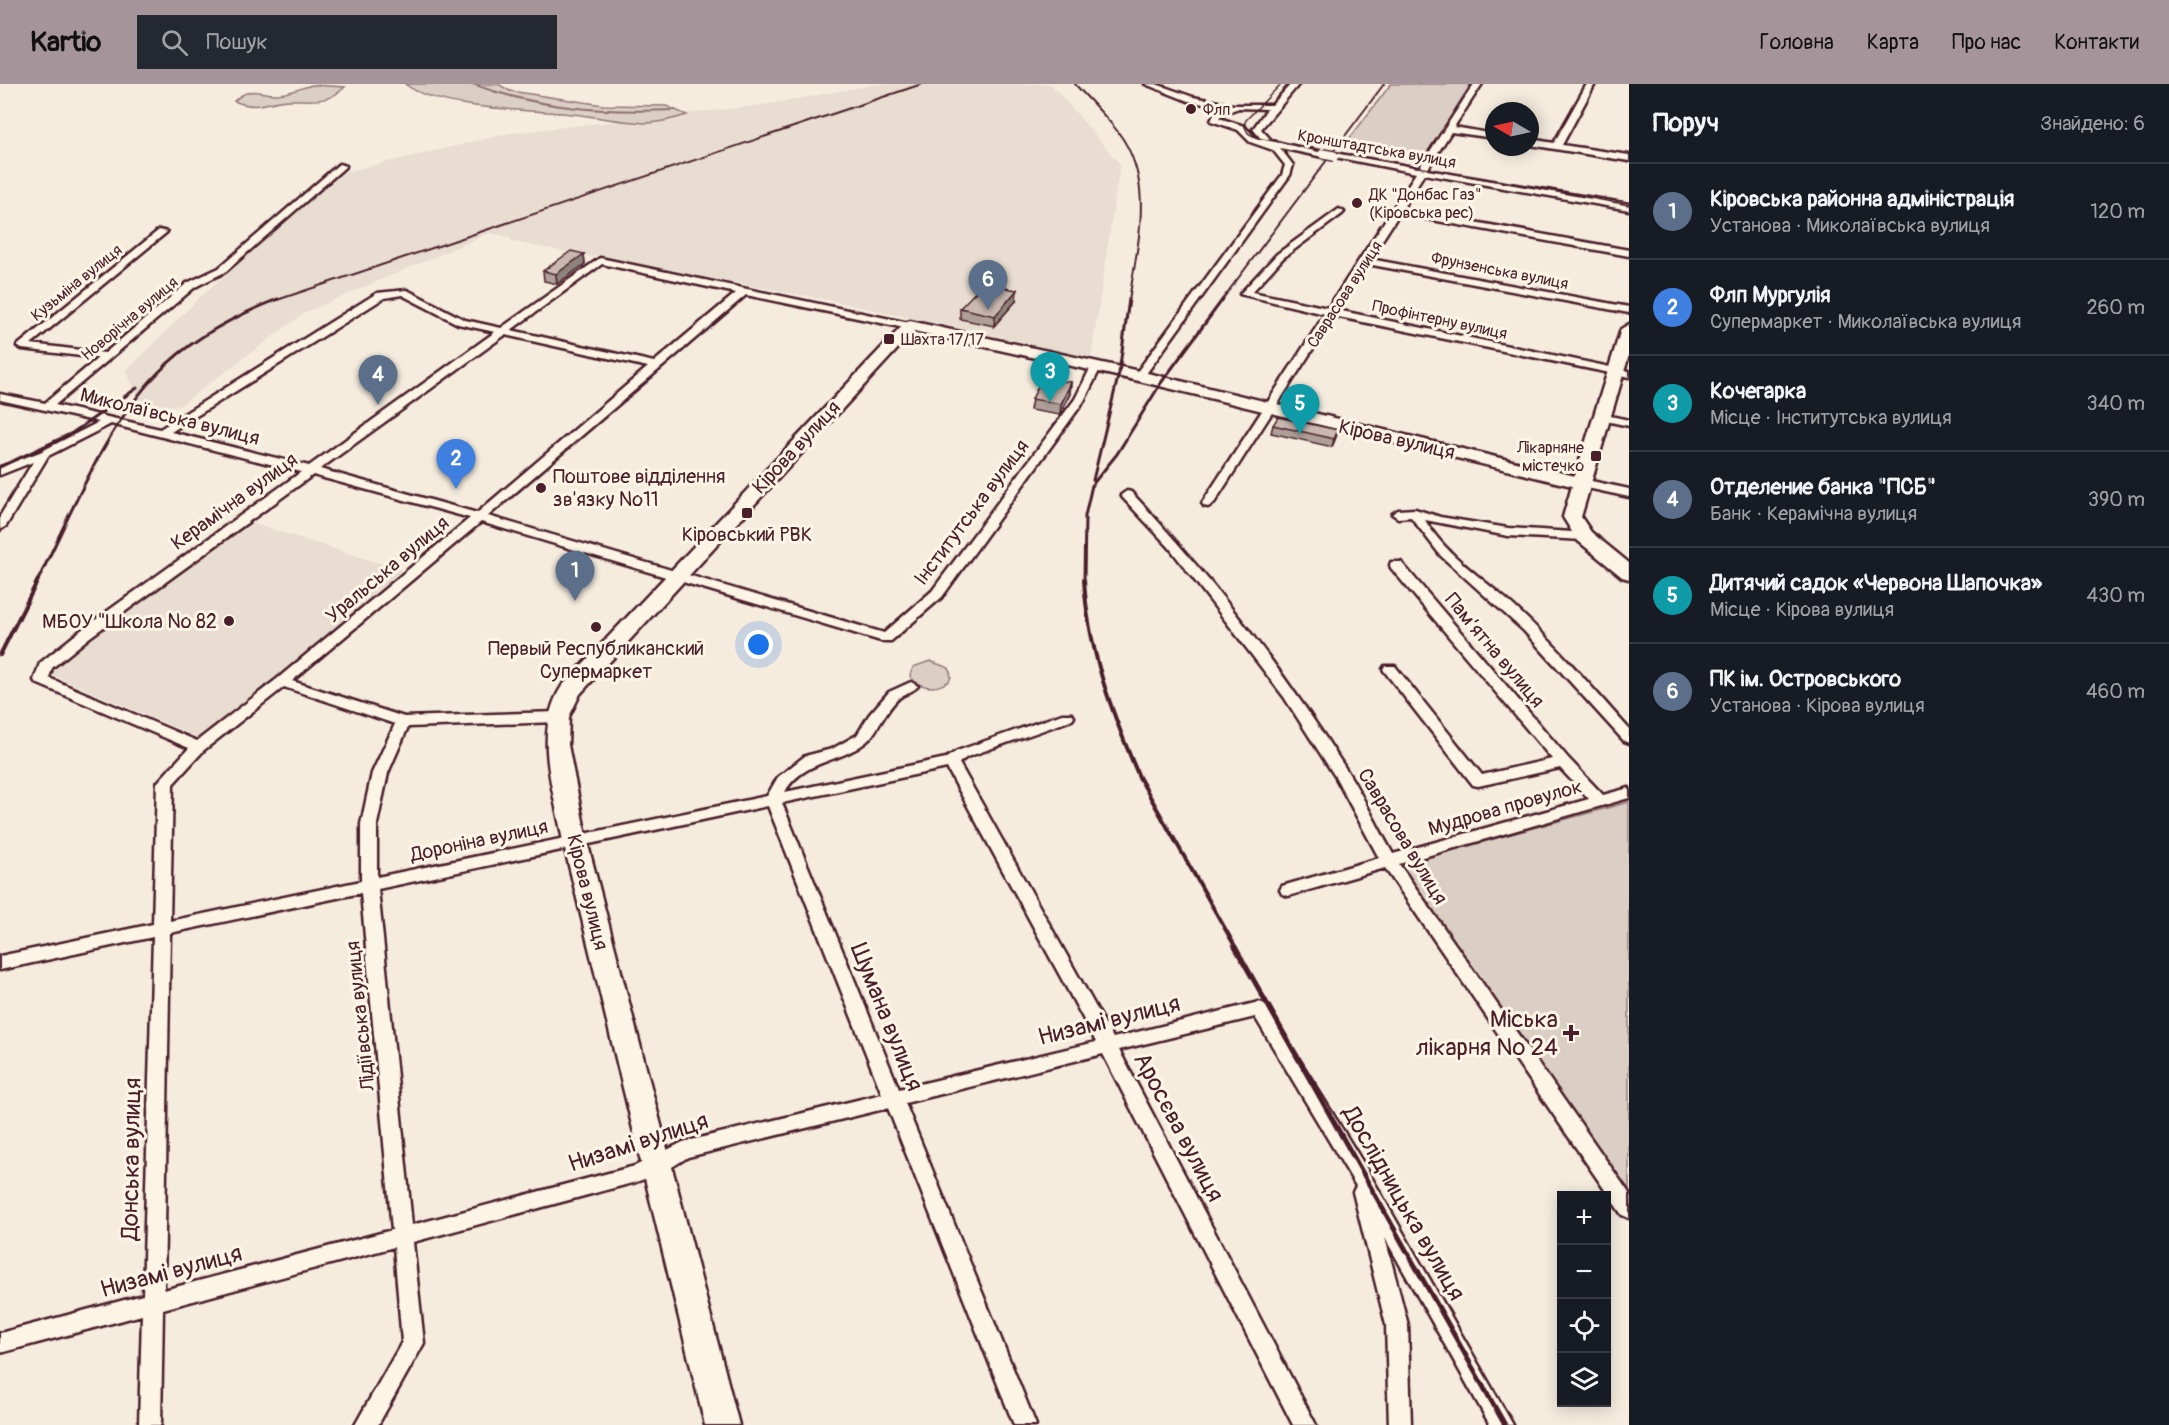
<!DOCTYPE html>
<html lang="uk">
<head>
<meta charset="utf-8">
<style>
	body { margin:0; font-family:Pangolin,sans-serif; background:#242831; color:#f1f3f6 }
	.controls { position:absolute; right:18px; bottom:18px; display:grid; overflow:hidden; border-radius:0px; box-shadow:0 3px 15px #0003 }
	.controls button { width:54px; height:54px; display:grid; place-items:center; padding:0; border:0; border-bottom:2px solid #363941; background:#171b24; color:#f1f3f6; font:30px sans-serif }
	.compass { position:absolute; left:1485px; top:18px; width:54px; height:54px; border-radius:50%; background:#171b24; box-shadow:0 3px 15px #0003; rotate:279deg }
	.you { position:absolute; left:759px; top:561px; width:21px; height:21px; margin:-15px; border:4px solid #fff; border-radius:50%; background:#1a73e8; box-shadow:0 0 0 9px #1a73e833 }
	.badge { display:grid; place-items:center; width:39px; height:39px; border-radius:50%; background:#a6949b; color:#fff; font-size:20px; font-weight:700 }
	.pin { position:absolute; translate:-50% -50px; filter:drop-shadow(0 2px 3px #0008) }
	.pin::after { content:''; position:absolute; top:32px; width:21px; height:18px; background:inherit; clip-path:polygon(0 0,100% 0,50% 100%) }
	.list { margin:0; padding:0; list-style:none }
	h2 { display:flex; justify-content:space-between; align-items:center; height:78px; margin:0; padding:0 24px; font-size:26px }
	h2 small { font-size:20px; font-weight:400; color:#9ea1a6 }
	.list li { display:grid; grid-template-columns:39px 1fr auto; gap:18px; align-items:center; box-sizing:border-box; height:96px; padding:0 24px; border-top:2px solid #363941 }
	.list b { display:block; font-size:22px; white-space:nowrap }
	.list p { margin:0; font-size:20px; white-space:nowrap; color:#9ea1a6 }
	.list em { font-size:20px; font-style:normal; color:#9ea1a6 }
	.icon { flex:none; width:33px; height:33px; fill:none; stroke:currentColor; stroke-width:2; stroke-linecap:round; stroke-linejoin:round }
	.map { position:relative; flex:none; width:1629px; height:1341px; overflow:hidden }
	header { display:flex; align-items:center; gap:36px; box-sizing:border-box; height:84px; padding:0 30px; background:#a6949b; color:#111 }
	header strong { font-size:28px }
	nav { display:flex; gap:33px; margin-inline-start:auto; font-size:21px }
	.search { width:420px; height:54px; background:#242831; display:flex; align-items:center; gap:15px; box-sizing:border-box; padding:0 21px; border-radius:0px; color:#9ea1a6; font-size:22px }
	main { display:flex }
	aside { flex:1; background:#171b24 }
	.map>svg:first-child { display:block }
	.built { fill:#e8ddd0 }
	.green { fill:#dbcec4; stroke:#927678; stroke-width:1.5 }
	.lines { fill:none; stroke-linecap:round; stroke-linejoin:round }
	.stream { stroke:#8c6e70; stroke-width:2 }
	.street-casing { stroke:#4a1f2b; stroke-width:5 }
	.secondary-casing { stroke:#4a1f2b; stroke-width:5 }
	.street { fill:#fcf5e5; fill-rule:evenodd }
	.secondary { fill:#fcf5e5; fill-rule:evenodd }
	.tram { stroke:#4a1f2b; stroke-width:1.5 }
	.rail-far3 { stroke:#4a1f2b; stroke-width:2 }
	.rail-far2 { stroke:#4a1f2b; stroke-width:3 }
	.rail-far1 { stroke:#4a1f2b; stroke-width:4 }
	.rail { stroke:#4a1f2b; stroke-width:5 }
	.street-bridge-casing { stroke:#4a1f2b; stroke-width:12; stroke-linecap:butt }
	.street-bridge { stroke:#fcf5e5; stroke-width:9 }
	.wall { fill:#ae9f98; stroke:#4a1f2b; stroke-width:1.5 }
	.shaded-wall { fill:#8d827c; stroke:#4a1f2b; stroke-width:1.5 }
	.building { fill:#cab9b1; stroke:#4a1f2b; stroke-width:1.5 }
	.poi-dot { fill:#4a1f2b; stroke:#fcf5e5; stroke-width:2 }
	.labels { text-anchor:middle; stroke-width:6; stroke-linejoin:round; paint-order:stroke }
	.far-poi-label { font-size:16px; fill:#4a1f2b; stroke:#fcf5e5; text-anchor:start }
	.far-street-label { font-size:16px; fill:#4a1f2b; stroke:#fcf5e5 }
	.street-label { font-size:20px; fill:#4a1f2b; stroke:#fcf5e5 }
	.poi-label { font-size:20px; fill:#4a1f2b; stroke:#fcf5e5 }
	.near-street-label { font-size:24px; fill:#4a1f2b; stroke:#fcf5e5 }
	.near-poi-label { font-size:24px; fill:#4a1f2b; stroke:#fcf5e5; text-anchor:end }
</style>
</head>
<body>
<header>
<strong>Kartio</strong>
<div class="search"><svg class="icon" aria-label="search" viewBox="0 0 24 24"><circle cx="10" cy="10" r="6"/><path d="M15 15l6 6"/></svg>Пошук</div>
<nav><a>Головна</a><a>Карта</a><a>Про нас</a><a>Контакти</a></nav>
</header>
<main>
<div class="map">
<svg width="1629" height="1341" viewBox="0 0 1629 1341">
	<rect width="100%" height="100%" fill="#f5ecde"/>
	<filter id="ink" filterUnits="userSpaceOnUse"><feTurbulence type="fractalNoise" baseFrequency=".0167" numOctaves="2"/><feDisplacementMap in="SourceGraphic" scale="12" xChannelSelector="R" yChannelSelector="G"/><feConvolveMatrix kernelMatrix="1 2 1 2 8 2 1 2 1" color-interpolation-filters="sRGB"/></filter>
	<g filter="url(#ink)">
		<path class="built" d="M878 0H1051L1120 80 1091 274 833 217 513 158 509 153 490 149 306 228 179 322 142 320 126 287 196 217 337 90 510 49 763 21Z
			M249 438 404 487 201 655 46 588Z"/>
		<path class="green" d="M405 0H498L510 7 603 21 666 22 687 31C673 35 661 39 646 39 621 38 597 33 573 30 529 25 439 27 405 0Z
			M1391 0H1471L1423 77 1343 63Z
			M312 1 345 3C326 21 312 15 289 16 267 17 258 27 234 17 251 2 255 9 274 10 286 11 301 4 312 1Z
			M930 577 949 584 951 593 949 597C937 606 919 605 910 592L913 583Z
			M1629 718V1116L1398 781Z"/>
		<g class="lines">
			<path class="stream" d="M473 0C539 25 605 29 675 26"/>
			<g class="street-casing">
				<path id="street" d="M1145 0H1156L1193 13 1233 21H1272L1291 0H1299L1261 45 1272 57 1327 70 1323 73 1280 64 1293 81 1290 91 1143 294 1139 295 1134 292 1282 91 1285 81 1273 66 1250 58 1238 46 1211 37 1216 26 1225 24 1188 17ZM1239 24 1267 25 1253 45 1262 56 1256 54 1244 42 1219 34 1222 30Z
					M1474 0H1482L1454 43 1494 50V54L1451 48 1427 86 1629 120V126L1424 90 1402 125 1629 166V172L1399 130 1370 175 1629 223V229L1367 180 1337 226 1629 287V293L1334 232 1214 419 1208 423 1204 422 1202 419 1325 230 1240 210 1277 170 1339 125 1344 128 1342 130 1283 174 1252 208 1328 224 1416 89 1330 72 1334 69 1419 84Z
					M1587 0H1595L1562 61 1629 71V77L1530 61V55L1554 59Z
					M339 80 346 82 225 188 195 203 55 321 160 345 377 209 407 206 465 236 501 244 600 174 914 240 915 242 910 245 746 211 488 432 884 549 932 507 1075 315 1092 281 1101 283 1084 317 942 513 891 557H881L481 438 292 597 404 633 558 628 565 633 558 638 408 643 388 689 377 740V793L767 712 778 693 805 672 832 665 857 651 869 631 889 608 911 598 918 602C913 608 905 609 899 614 885 626 878 648 866 658 840 679 802 676 785 708L946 674 957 667 1062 630H1072L1074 633 1072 636 967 673 959 679 1113 954 1259 918 1265 920 1365 1082 1513 1341H1490L1385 1154 1408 1241 1411 1341H1389L1386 1241 1353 1108 1356 1102 1255 933 1119 966 1316 1341H1293L1103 970 905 1019 1036 1341H1014L888 1024 688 1073 664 1088 636 1098 413 1158 424 1259 378 1341H355L402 1258 394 1163 163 1225 161 1341H139L142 1231 0 1269V1249L143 1211 153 853 0 886V872L153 840 157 699 189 664 36 599 34 596 40 579 80 547 301 388 111 340 48 372 6 442 0 446V432L33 378 0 391V383L40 368 99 338 0 316V310L45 319 98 274 22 265 17 262 159 146 167 148 31 260 105 269 187 199 219 184ZM602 180 736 209 654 278 511 246ZM402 211 458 240 495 248 309 382 171 348 384 214ZM505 251 648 283 477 429 320 385ZM313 391 470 434 277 595 197 657 49 594 52 584 90 553ZM284 603 395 640 372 689 361 740V797L170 837 173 700 204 666ZM947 684 1096 958 899 1005 782 719ZM768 722 882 1010 683 1058 635 1082 412 1141 378 805ZM361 809 392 1146 164 1206 170 849Z
					M1601 330 1629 336V342L1597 335 1595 333Z
					M1582 395 1629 405V413L1578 402 1576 399Z
					M1127 407 1131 408C1212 494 1286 590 1349 690 1365 716 1378 744 1393 770L1589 715 1560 684 1478 702 1473 701 1385 588 1383 585 1385 582H1395L1482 691 1552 675 1391 484 1390 481 1391 478H1401L1568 674 1603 711 1629 704V714L1399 780 1629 1109V1134L1622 1131 1385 784 1288 812 1282 810 1280 806 1282 802 1379 774 1336 694 1284 613 1169 463 1123 414 1121 411Z
					M1415 425 1440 433 1508 444 1588 449 1590 452 1584 456 1508 452 1425 436C1446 473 1488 497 1518 526 1558 563 1593 605 1629 645V659L1624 657 1524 547 1441 472 1411 433 1398 434 1392 430 1398 426Z"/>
			</g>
			<g class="secondary-casing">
				<path id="secondary" d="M910 237 1139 287 1575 392 1621 245 1629 240V271L1581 433 1591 448 1629 479V495L1622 493 1577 456 1563 433 1572 402 1139 297 914 247 580 610 569 633 568 661 587 757 739 1341H705L563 757C554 707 532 648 562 602L905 239Z"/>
			</g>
			<use href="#street" class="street"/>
			<use href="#secondary" class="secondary"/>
			<path class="tram" d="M1281 0 1246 36 1244 41 1248 49 1257 54 1629 121"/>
			<path class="rail-far3" d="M1075 0C1089 16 1105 31 1118 48 1156 98 1137 160 1129 217
				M274 217 922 0
				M1221 217 1384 0"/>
			<path class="rail-far2" d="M0 383 72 349 137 304
				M1093 396 1119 289 1129 215
				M37 498C71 430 105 343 158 289 189 256 237 231 278 215
				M1084 498 1085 432 1092 401 1117 370 1161 299 1223 215"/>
			<path class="rail-far1" d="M1084 496C1088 566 1112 629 1139 693L1236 864
				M0 571 38 496"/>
			<path class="rail" d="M1235 863 1505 1341"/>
			<g class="street-bridge-casing">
				<path id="street-bridge" d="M1323 70 1334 72"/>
			</g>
			<use href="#street-bridge" class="street-bridge"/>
		</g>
		<path class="wall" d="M584 170 585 180 557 200 544 197 543 187Z
			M1016 217 994 242 960 235V224Z
			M1071 298 1070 310 1060 331 1030 326 1032 315Z
			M1273 341 1338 346 1336 353 1332 363 1271 349Z"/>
		<path class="shaded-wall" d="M584 170 585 180 557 200 556 190Z
			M1017 206 1016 217 994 242 995 232Z
			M1071 298 1070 310 1060 331 1061 320Z
			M1338 346 1336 353 1332 363 1334 355Z"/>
		<path class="building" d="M571 167 584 170 556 190 543 187Z
			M983 200 1017 206 995 232 960 224Z
			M1042 294 1071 298 1061 320 1032 315Z
			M1278 333 1338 346 1334 355 1273 341Z"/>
	</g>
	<g class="poi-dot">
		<circle cx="1191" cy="25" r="6"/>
		<circle cx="1357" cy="119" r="6"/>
		<rect x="883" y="249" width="12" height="12" rx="3"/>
		<rect x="1590" y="366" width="12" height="12" rx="3"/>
		<circle cx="541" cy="404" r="6"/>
		<rect x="741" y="423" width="12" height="12" rx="3"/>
		<circle cx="229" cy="537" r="6"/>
		<circle cx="596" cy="543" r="6"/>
		<path d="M1568 940h6v6h6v6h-6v6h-6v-6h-6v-6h6z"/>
	</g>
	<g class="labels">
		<g class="far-poi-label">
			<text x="1203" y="31">Флп</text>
			<text x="1369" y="116">ДК "Донбас Газ"<tspan x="1369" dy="18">(Кіровська рес)</tspan></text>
			<text x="901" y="261">Шахта 17/17</text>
			<text x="1584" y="369" text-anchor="end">Лікарняне<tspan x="1584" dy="18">містечко</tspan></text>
		</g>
		<g class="far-street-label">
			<text transform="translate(1377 64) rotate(10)" y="6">Кронштадтська вулиця</text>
			<text transform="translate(1500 186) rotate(11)" y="6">Фрунзенська вулиця</text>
			<text transform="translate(76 198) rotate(-39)" y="6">Кузьміна вулиця</text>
			<text transform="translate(1344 210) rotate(-57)" y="6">Саврасова вулиця</text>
			<text transform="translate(129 234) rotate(-40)" y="6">Новорічна вулиця</text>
			<text transform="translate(1440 235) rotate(12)" y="6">Профінтерну вулиця</text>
		</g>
		<g class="street-label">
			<text transform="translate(170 332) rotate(14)" y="7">Миколаївська вулиця</text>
			<text transform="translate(1397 355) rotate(13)" y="7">Кірова вулиця</text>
			<text transform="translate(796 363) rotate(-47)" y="7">Кірова вулиця</text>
			<text transform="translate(234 417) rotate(-36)" y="7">Керамічна вулиця</text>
			<text transform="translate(971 428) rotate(-53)" y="7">Інститутська вулиця</text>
			<text transform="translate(387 485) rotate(-40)" y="7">Уральська вулиця</text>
			<text transform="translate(1495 566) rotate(50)" y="7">Пам’ятна вулиця</text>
			<text transform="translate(1505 723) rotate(-16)" y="7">Мудрова провулок</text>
			<text transform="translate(1403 752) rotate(59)" y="7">Саврасова вулиця</text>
			<text transform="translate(479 756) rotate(-12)" y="7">Дороніна вулиця</text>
			<text transform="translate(588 808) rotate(76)" y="7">Кірова вулиця</text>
			<text transform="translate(360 932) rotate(-96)" y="7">Лідіївська вулиця</text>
		</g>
		<g class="poi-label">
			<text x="553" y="399" text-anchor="start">Поштове відділення<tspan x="553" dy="23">зв'язку №11</tspan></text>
			<text x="747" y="457">Кіровський РВК</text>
			<text x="217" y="544" text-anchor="end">МБОУ "Школа № 82</text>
			<text x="596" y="571">Первый Республиканский<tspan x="596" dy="23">Супермаркет</tspan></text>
		</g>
		<g class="near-street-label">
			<text transform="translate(887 933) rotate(68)" y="8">Шумана вулиця</text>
			<text transform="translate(1109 936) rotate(-14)" y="8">Низамі вулиця</text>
			<text transform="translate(1179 1043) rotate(62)" y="8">Аросєва вулиця</text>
			<text transform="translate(638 1058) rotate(-18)" y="8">Низамі вулиця</text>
			<text transform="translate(131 1075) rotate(-89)" y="8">Донська вулиця</text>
			<text transform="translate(1404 1119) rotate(60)" y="8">Дослідницька вулиця</text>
			<text transform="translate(171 1187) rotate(-15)" y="8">Низамі вулиця</text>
		</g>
		<g class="near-poi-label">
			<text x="1558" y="943">Міська<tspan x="1558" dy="28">лікарня № 24</tspan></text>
		</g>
	</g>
</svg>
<div class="controls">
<button>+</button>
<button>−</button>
<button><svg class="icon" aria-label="locate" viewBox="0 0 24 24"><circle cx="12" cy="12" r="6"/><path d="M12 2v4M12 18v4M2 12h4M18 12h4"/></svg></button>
<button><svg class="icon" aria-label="layers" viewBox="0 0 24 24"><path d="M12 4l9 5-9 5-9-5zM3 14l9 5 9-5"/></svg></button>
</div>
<svg class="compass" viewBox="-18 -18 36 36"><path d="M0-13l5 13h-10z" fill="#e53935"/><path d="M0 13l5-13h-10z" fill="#9ea1a6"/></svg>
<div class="you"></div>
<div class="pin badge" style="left:575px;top:517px;background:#5c6f8a">1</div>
<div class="pin badge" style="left:456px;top:405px;background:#3f7fe0">2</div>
<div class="pin badge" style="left:1050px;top:318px;background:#0f9aa8">3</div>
<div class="pin badge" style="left:378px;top:321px;background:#5c6f8a">4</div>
<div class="pin badge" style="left:1300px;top:350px;background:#0f9aa8">5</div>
<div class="pin badge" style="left:988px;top:226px;background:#5c6f8a">6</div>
</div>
<aside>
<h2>Поруч<small>Знайдено: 6</small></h2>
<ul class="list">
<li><span class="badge" style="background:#5c6f8a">1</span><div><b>Кіровська районна адміністрація</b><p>Установа · Миколаївська вулиця</p></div><em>120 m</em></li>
<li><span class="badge" style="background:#3f7fe0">2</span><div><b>Флп Мургулія</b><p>Супермаркет · Миколаївська вулиця</p></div><em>260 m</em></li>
<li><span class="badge" style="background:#0f9aa8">3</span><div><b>Кочегарка</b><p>Місце · Інститутська вулиця</p></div><em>340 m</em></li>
<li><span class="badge" style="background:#5c6f8a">4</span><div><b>Отделение банка &quot;ПСБ&quot;</b><p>Банк · Керамічна вулиця</p></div><em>390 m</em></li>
<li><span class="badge" style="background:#0f9aa8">5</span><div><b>Дитячий садок «Червона Шапочка»</b><p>Місце · Кірова вулиця</p></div><em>430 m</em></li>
<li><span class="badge" style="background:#5c6f8a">6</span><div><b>ПК ім. Островського</b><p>Установа · Кірова вулиця</p></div><em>460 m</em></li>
</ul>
</aside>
</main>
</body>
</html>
